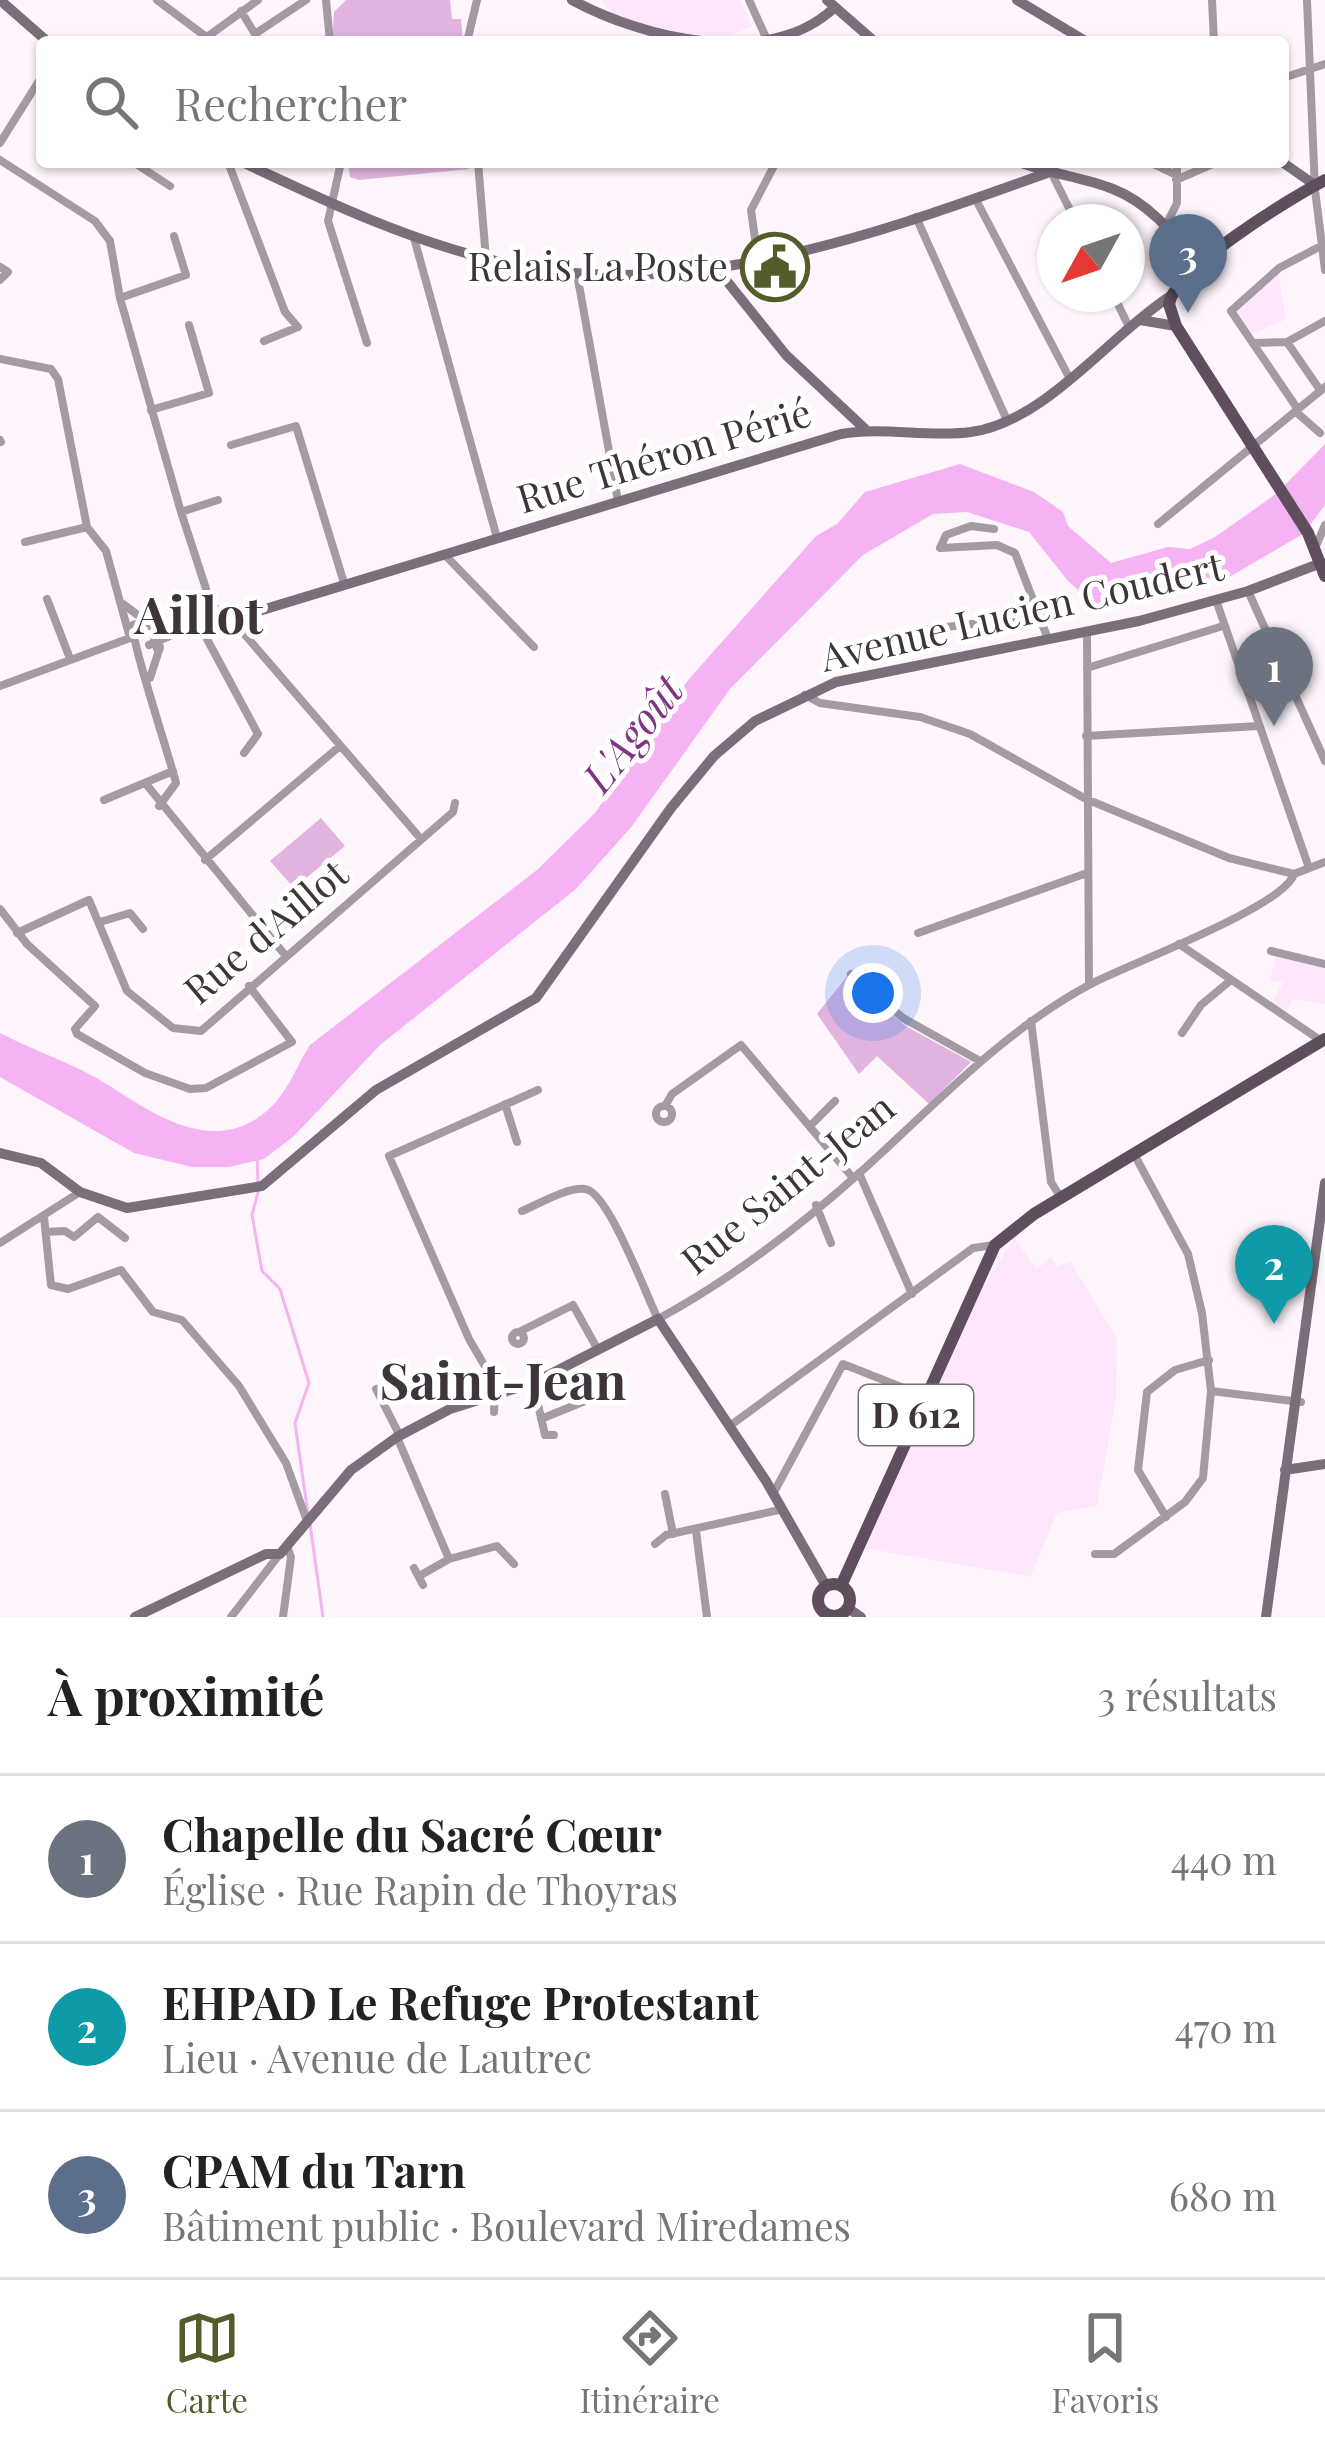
<!DOCTYPE html>
<html lang="fr">
<head>
<meta charset="utf-8">
<style>
	body { margin:0; font-family:"Playfair Display",serif; background:#f2f2f2; color:#222 }
	.compass { position:absolute; left:1037px; top:204px; width:108px; height:108px; border-radius:50%; background:#fff; box-shadow:0 3px 9px #0004; rotate:230deg }
	.you { position:absolute; left:873px; top:993px; width:42px; height:42px; margin:-30px; border:9px solid #fff; border-radius:50%; background:#1a73e8; box-shadow:0 0 0 18px #1a73e833 }
	.badge { display:grid; place-items:center; width:78px; height:78px; border-radius:50%; background:#545c2b; color:#fff; font-size:39px; font-weight:700 }
	.pin { position:absolute; translate:-50% -99px; filter:drop-shadow(0 3px 6px #0008) }
	.pin::after { content:''; position:absolute; top:63px; width:42px; height:36px; background:inherit; clip-path:polygon(0 0,100% 0,50% 100%) }
	.list { margin:0; padding:0; list-style:none }
	h2 { display:flex; justify-content:space-between; align-items:center; height:156px; margin:0; padding:0 48px; font-size:51px }
	h2 small { font-size:39px; font-weight:400; color:#767676 }
	.list li { display:grid; grid-template-columns:78px 1fr auto; gap:36px; align-items:center; box-sizing:border-box; height:168px; padding:0 48px; border-top:3px solid #e0e0e0 }
	.list b { display:block; font-size:45px; white-space:nowrap }
	.list p { margin:0; font-size:39px; white-space:nowrap; color:#767676 }
	.list em { font-size:39px; font-style:normal; color:#767676 }
	.icon { flex:none; width:66px; height:66px; fill:none; stroke:currentColor; stroke-width:2; stroke-linecap:round; stroke-linejoin:round }
	.map { position:relative; flex:none; width:1325px; height:1617px; overflow:hidden }
	.search { position:absolute; background:#fff; box-shadow:0 3px 9px #0004; left:36px; right:36px; top:36px; height:132px; display:flex; align-items:center; gap:30px; box-sizing:border-box; padding:0 42px; border-radius:12px; color:#767676; font-size:45px }
	.sheet { height:660px; background:#fff }
	nav { display:flex; justify-content:space-around; align-items:center; box-sizing:border-box; height:168px; border-top:3px solid #e0e0e0; background:#fff; font-size:33px; color:#767676 }
	nav a { display:grid; justify-items:center; gap:6px }
	nav .on { color:#545c2b }
	.map>svg:first-child { display:block }
	.built { fill:#fee7fd }
	.green { fill:#e1b4df }
	.water { fill:#f6b3f4 }
	.lines { fill:none; stroke-linecap:round; stroke-linejoin:round }
	.stream { stroke:#f6b3f4; stroke-width:3 }
	.street { stroke:#a49aa3; stroke-width:8 }
	.secondary { stroke:#7b6e7b; stroke-width:10 }
	.primary { stroke:#5f4f5e; stroke-width:12 }
	.labels { text-anchor:middle; stroke-width:10; stroke-linejoin:round; paint-order:stroke }
	.shield { fill:#fff; stroke:#777176; stroke-width:3 }
	.shield-label { font-size:36px; font-weight:bold; fill:#3d343c }
	.poi-label { font-size:39px; fill:#3d343c; stroke:#fff; text-anchor:end }
	.street-label { font-size:39px; fill:#3d343c; stroke:#fff }
	.water-label { font-size:42px; font-style:italic; fill:#803481; stroke:#fff }
	.district-label { font-size:51px; font-weight:bold; fill:#3d343c; stroke:#fff }
</style>
</head>
<body>
<div class="map">
<svg width="1325" height="1617" viewBox="0 0 1325 1617">
	<rect width="100%" height="100%" fill="#fef5fd"/>
	<path class="built" d="M602 0H740L752 26 731 35 688 34 614 17Z
		M1278 273 1286 319 1251 335 1236 312Z
		M1276 954 1325 965V1004L1294 999 1286 1010 1273 1002 1283 982 1270 980Z
		M1014 1238 1037 1269 1051 1257 1057 1267 1071 1262 1117 1339 1116 1398 1097 1506 1057 1513 1030 1577 865 1548 973 1303Z"/>
	<path class="green" d="M346 0H450L452 19H461L463 42H332L334 12Z
		M348 162H468L469 169 359 180 350 177Z
		M321 818 345 846 294 888 270 861Z
		M848 975 904 1025 971 1062 929 1104 877 1056 859 1074 817 1014Z"/>
	<path class="water" d="M1325 444V505L1303 534 1231 576 1098 607 1068 581 1029 532 967 512 933 514 863 555 730 689 632 826 576 889 380 1045 294 1136 264 1159 229 1167H192L134 1153 0 1077V1033C36 1052 76 1064 110 1086 150 1112 206 1151 256 1119 285 1101 293 1072 310 1045L537 870 595 813 689 679 816 536 837 524 865 492 960 464 1034 492 1063 512 1068 526 1111 563 1168 547 1190 549 1215 537 1276 494Z"/>
	<g class="lines">
		<path class="stream" d="M257 1156 258 1183
			M258 1192 252 1215 262 1271 280 1289 309 1383 295 1423 308 1514
			M310 1524 323 1617"/>
		<path class="street" d="M157 0 205 36
			M326 0 330 42
			M749 0 768 42
			M1212 0 1214 42
			M1307 0 1315 190 1325 270
			M241 11 255 34 306 0
			M200 42 258 0
			M467 42 477 0
			M1283 78 1325 64
			M0 143 42 76
			M0 160 95 221 110 241 120 298 181 512 210 601 220 614 149 645
			M133 162 170 186
			M228 162 285 312 298 327 264 341
			M341 162 328 221 367 343
			M478 162 486 259
			M1149 162 1174 174
			M1052 174 1076 222
			M1176 180 1217 162
			M975 198 1070 379
			M916 217 1006 418
			M1166 225 1177 203V162
			M414 238 497 538
			M758 260 751 210 776 162
			M0 267 8 272 0 280
			M577 274 618 501
			M1113 294 1129 327
			M120 298 186 275 174 236
			M1287 342 1325 321
			M1253 343 1287 342 1320 390
			M0 359 51 369 58 379 87 527 106 551 130 638 0 686
			M1297 408 1231 311 1279 268 1321 246
			M151 410 209 393 189 325
			M1295 411 1320 433
			M0 440 1 442
			M231 445 296 426 344 583
			M181 512 218 500
			M1158 524 1325 387
			M994 529 971 526 946 535 940 548 997 545 1015 553 1048 639
			M25 542 87 527
			M1316 546 1325 525
			M444 554 534 647
			M1248 591 1325 761
			M47 599 69 656
			M1216 600 1309 868
			M123 604 151 625 157 649
			M239 617 246 636 421 839
			M145 622 133 625C129 635 170 758 176 783L159 806
			M200 626 258 734 244 753
			M911 631 1042 616
			M1087 632 1089 985
			M1087 668 1223 626
			M150 678 160 647
			M805 695 820 703 920 717 970 734 1086 799 1229 858 1294 874
			M1086 736 1258 726
			M146 784 285 955
			M104 800 173 771
			M205 860 340 746
			M0 909 27 944 95 1006 75 1029 77 1034 145 1073 190 1089 206 1088 292 1042 249 986
			M100 922 130 913 143 929
			M17 933 89 900 127 991 173 1028 201 1031 453 812 455 803
			M918 933 1087 873
			M1179 944 1320 1040
			M1271 951 1325 964
			M851 974 903 1018 980 1061
			M1031 1021 1051 1182 1061 1198
			M1182 1033 1201 1005 1231 980
			M505 1104 517 1142
			M665 1106 672 1094 741 1045 853 1178
			M656 1114a8 8 0 1 1 16 0a8 8 0 1 1-16 0Z
			M810 1126 835 1101
			M859 1173 912 1294
			M816 1205 831 1243
			M522 1211C539 1204 567 1187 585 1189 608 1191 646 1295 658 1319 730 1280 803 1224 864 1169 936 1104 1002 1032 1089 985 1126 965 1284 907 1294 874L1325 862
			M44 1217 51 1285 68 1289 121 1270 153 1312 182 1320 239 1386 286 1463 307 1521
			M46 1232 65 1231 74 1237 98 1217 125 1238
			M0 1243 80 1192
			M512 1338a6 6 0 1 1 12 0a6 6 0 1 1-12 0Z
			M519 1332 573 1305 598 1350
			M533 1383 545 1435H554
			M376 1389 400 1436
			M1211 1391 1301 1402
			M500 1392 469 1339 389 1156 538 1090
			M494 1412 495 1394
			M541 1419 590 1399
			M731 1425 973 1248 994 1245
			M397 1437 449 1559 497 1546 514 1564
			M665 1494 673 1534
			M773 1494 843 1364 924 1396
			M1166 1517 1138 1470 1147 1392 1175 1370 1209 1360
			M696 1531 707 1617
			M655 1544 666 1535 779 1510
			M1095 1554H1114L1185 1502 1203 1478 1211 1391 1202 1313 1188 1254 1134 1154
			M414 1568 423 1585
			M421 1575 449 1559
			M231 1617 279 1555
			M283 1617 291 1557 287 1546"/>
		<path class="secondary" d="M0 0 48 42
			M572 0C642 38 770 70 835 7
			M827 0 875 42
			M1017 0 1087 42
			M242 162C325 201 407 240 496 261 682 306 874 235 1047 173
			M1019 162C1050 174 1083 177 1113 189 1151 204 1175 236 1200 266
			M1282 162 1315 185
			M718 270 786 355 865 429
			M1140 320 1176 326
			M220 614 239 617 841 434C884 426 928 438 971 432 1045 422 1109 336 1169 297
			M0 1153 41 1163 80 1192 127 1208 262 1186 376 1090 536 998 671 808 714 756 755 721 836 682 1139 621 1248 591 1321 563
			M1285 1470 1325 1464
			M848 1608 861 1617
			M135 1617 266 1554H280L351 1470 397 1437 450 1409 533 1383 658 1319 766 1481 826 1586
			M1266 1617 1325 1183"/>
		<path class="primary" d="M1325 180C1291 198 1175 268 1169 304L1176 326 1308 533 1325 576
			M818 1600a16 16 0 1 1 32 0a16 16 0 1 1-32 0Z
			M841 1586 995 1245 1034 1214 1325 1039"/>
	</g>
	<defs>
		<g id="civic-ring" transform="scale(3.45)"><circle r="9.5" fill="#fff" stroke="#545c2b" stroke-width="1.5"/><path d="M-.6-6.5H3V-4.5H.6V-3L4-1V1h2V6H-6V1h2V-1L-.6-3ZM-1.2 2.5V6h2.4V2.5Z" fill="#545c2b"/></g>
	</defs>
	<g fill-rule="evenodd">
		<use href="#civic-ring" x="775" y="267"/>
	</g>
	<g class="labels">
		<rect class="shield" x="859" y="1385" width="114" height="60" rx="9"/>
		<g class="shield-label">
			<text x="916" y="1428">D 612</text>
		</g>
		<g class="poi-label">
			<text x="728" y="281">Relais La Poste</text>
		</g>
		<g class="street-label">
			<text transform="translate(664 456) rotate(-17)" y="14">Rue Théron Périé</text>
			<text transform="translate(1022 612) rotate(-13)" y="14">Avenue Lucien Coudert</text>
			<text transform="translate(266 932) rotate(-40)" y="14">Rue d'Aillot</text>
			<text transform="translate(788 1184) rotate(-39)" y="14">Rue Saint-Jean</text>
		</g>
		<g class="water-label">
			<text transform="translate(633 734) rotate(-52)" y="15">L'Agoût</text>
		</g>
		<g class="district-label">
			<text x="199" y="634">Aillot</text>
			<text x="503" y="1400">Saint-Jean</text>
		</g>
	</g>
</svg>
<svg class="compass" viewBox="-18 -18 36 36"><path d="M0-13l5 13h-10z" fill="#e53935"/><path d="M0 13l5-13h-10z" fill="#767676"/></svg>
<div class="you"></div>
<div class="pin badge" style="left:1274px;top:726px;background:#6b7280">1</div>
<div class="pin badge" style="left:1274px;top:1324px;background:#0f9aa8">2</div>
<div class="pin badge" style="left:1188px;top:313px;background:#5c6f8a">3</div>
<div class="search"><svg class="icon" aria-label="search" viewBox="0 0 24 24"><circle cx="10" cy="10" r="6"/><path d="M15 15l6 6"/></svg>Rechercher</div>
</div>
<section class="sheet">
<h2>À proximité<small>3 résultats</small></h2>
<ul class="list">
<li><span class="badge" style="background:#6b7280">1</span><div><b>Chapelle du Sacré Cœur</b><p>Église · Rue Rapin de Thoyras</p></div><em>440 m</em></li>
<li><span class="badge" style="background:#0f9aa8">2</span><div><b>EHPAD Le Refuge Protestant</b><p>Lieu · Avenue de Lautrec</p></div><em>470 m</em></li>
<li><span class="badge" style="background:#5c6f8a">3</span><div><b>CPAM du Tarn</b><p>Bâtiment public · Boulevard Miredames</p></div><em>680 m</em></li>
</ul>
</section>
<nav>
<a class="on"><svg class="icon" aria-label="map" viewBox="0 0 24 24"><path d="M3 6l6-2 6 2 6-2v14l-6 2-6-2-6 2zM9 4v14M15 6v14"/></svg>Carte</a>
<a><svg class="icon" aria-label="directions" viewBox="0 0 24 24"><path d="M12 3l9 9-9 9-9-9zM9 14v-3h6M13 9l2 2-2 2"/></svg>Itinéraire</a>
<a><svg class="icon" aria-label="saved" viewBox="0 0 24 24"><path d="M7 4h10v16l-5-4-5 4z"/></svg>Favoris</a>
</nav>
</body>
</html>
